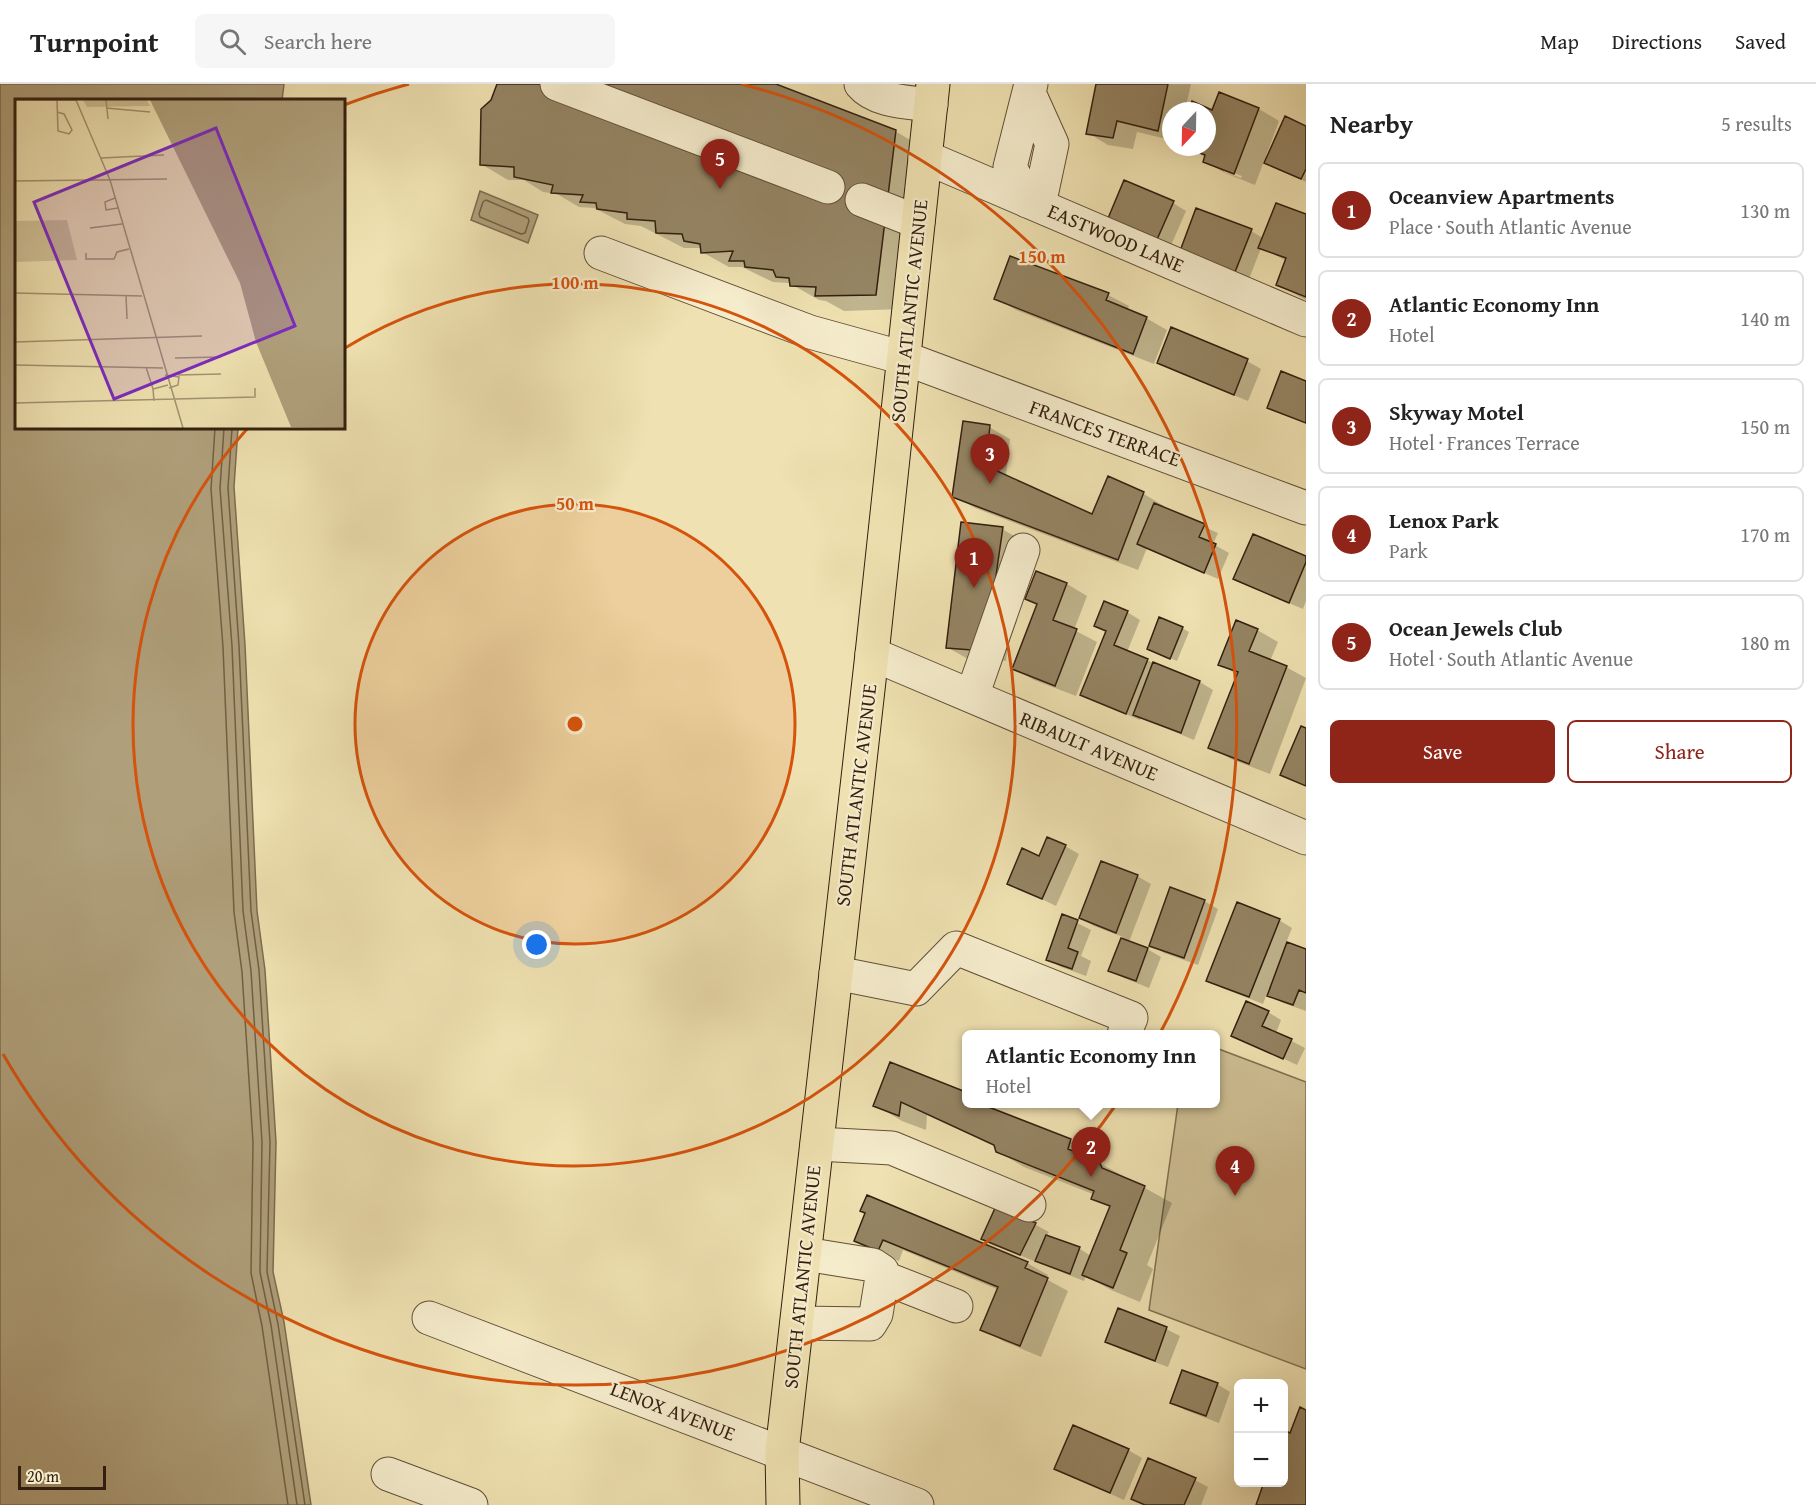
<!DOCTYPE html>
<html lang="en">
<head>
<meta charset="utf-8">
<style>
	body { margin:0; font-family:"Gentium Book Plus",serif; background:#f6f6f6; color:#222 }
	.controls { position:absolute; right:18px; bottom:18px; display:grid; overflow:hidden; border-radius:9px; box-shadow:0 6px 24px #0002 }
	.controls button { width:54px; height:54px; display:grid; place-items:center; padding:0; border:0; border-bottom:2px solid #e0e0e0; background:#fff; color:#222; font:30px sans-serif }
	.compass { position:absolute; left:1162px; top:18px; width:54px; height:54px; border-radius:50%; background:#fff; box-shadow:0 6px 24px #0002; rotate:202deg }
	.scale { position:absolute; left:18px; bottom:15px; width:88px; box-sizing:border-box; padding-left:6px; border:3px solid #331f0f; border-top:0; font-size:16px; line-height:21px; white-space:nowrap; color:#331f0f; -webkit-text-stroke:4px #f5eccc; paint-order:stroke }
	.you { position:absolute; left:537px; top:861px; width:21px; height:21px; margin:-15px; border:4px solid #fff; border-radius:50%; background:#1a73e8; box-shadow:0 0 0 9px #1a73e833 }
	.badge { display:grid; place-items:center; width:39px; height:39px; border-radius:50%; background:#8f2418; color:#fff; font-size:20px; font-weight:700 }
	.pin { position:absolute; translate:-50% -50px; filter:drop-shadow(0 2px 3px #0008) }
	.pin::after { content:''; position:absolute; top:32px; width:21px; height:18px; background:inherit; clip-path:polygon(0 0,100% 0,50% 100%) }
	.popup { position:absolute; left:962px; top:946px; width:258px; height:78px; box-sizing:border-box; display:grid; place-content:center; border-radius:9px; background:#fff; filter:drop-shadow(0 2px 4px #0005); font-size:20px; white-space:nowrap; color:#767676 }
	.popup b { font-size:22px; color:#222 }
	.popup::after { content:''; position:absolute; left:50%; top:100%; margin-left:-12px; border:12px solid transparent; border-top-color:#fff }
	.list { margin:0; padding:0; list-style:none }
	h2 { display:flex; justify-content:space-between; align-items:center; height:78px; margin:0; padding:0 24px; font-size:26px }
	h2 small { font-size:20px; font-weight:400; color:#767676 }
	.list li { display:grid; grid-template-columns:39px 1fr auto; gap:18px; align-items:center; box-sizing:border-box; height:96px; margin:0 12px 12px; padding:0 12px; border:2px solid #e0e0e0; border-radius:9px }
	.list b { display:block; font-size:22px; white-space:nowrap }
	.list p { margin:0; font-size:20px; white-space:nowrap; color:#767676 }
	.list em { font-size:20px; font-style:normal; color:#767676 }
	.actions { display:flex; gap:12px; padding:18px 24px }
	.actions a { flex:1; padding:14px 0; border:2px solid #8f2418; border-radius:9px; text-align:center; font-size:21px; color:#8f2418 }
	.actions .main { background:#8f2418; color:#fff }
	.icon { flex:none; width:33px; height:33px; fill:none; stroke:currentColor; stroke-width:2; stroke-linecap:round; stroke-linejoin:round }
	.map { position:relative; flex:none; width:1306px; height:1421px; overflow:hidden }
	header { display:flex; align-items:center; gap:36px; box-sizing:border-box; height:84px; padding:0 30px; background:#fff; border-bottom:2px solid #e0e0e0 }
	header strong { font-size:28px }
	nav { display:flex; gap:33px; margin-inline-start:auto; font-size:21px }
	.search { width:420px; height:54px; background:#f6f6f6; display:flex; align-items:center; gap:15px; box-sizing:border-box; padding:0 21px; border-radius:9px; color:#767676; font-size:22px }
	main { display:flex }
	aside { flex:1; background:#fff }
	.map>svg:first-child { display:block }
	.green { fill:#cfc095; stroke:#817052; stroke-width:1.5 }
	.water { fill:#af9f7a; stroke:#7d6c4f; stroke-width:1.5 }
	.shadow { fill:#0003; fill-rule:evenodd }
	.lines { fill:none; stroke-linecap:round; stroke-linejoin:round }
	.shore { stroke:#715f44; stroke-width:1.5 }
	.building { fill:#958463; stroke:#331f0f; stroke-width:1.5 }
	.minor-casing { stroke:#625038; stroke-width:35 }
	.major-casing { stroke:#331f0f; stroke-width:35 }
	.minor { stroke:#f5eccc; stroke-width:33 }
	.major { stroke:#efe1b1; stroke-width:33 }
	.ring { fill:none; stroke:#d6530c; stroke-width:3 }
	.labels { text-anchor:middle; stroke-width:4.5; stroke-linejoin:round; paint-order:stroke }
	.street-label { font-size:20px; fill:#331f0f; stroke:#f5eccc }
	.inset-road { fill:none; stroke:#a49370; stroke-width:1.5 }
	.view { fill:#7b2cbf; fill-opacity:0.15; stroke:#7b2cbf; stroke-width:3 }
	.inset-edge { fill:none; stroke:#331f0f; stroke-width:3 }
	.centre { fill:#d6530c; stroke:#f5eccc; stroke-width:3 }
	.ring-label { font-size:18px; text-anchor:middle; font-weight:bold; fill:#d6530c; stroke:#f5eccc; stroke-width:4.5; stroke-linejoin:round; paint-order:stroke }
</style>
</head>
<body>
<header>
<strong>Turnpoint</strong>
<div class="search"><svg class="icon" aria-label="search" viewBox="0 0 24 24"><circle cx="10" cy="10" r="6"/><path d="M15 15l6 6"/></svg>Search here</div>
<nav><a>Map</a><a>Directions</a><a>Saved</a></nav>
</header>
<main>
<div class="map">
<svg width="1306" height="1421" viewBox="0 0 1306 1421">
	<rect width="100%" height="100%" fill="#efe1b1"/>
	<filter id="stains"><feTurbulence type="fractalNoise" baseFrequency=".00333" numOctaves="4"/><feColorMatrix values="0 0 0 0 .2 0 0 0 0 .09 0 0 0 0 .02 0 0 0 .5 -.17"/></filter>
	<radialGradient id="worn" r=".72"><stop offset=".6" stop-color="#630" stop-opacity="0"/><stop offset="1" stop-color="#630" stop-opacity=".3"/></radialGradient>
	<path class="green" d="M1216 964 1306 998V1285L1149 1226 1178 1020H1216Z"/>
	<path class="water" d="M0 0H284L282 16H16V344H238L234 403 245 561 257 827 265 886 276 1058 273 1188 284 1238 311 1421H0Z
		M480 107 538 131 528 159 471 136Z"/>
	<path class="shadow" d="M498 0H772L895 47 922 63 903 225 844 227 826 217 819 216 789 199 773 198 742 183H729L702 168 700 164H684L641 142 625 140 594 124 579 123 557 110 543 108 524 96H508L481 80 493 17Z
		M1097 0H1191L1185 27H1171V56L1137 48 1133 65 1108 61 1088 49Z
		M1220 10 1259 25 1279 37 1266 72 1268 73 1286 34 1306 43V98L1264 77 1255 101 1225 89 1204 77 1206 73 1185 63H1207V27H1190L1193 19 1213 27ZM1224 85 1242 92 1241 94 1224 88Z
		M1173 119 1186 127 1169 166 1121 146Z
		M1277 121 1306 132V216L1278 201 1287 177 1261 164 1249 195 1195 174 1251 147 1263 154Z
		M1108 211 1129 222 1127 226 1146 234 1167 246 1154 280 1016 226 996 214Z
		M1172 245 1247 277 1261 285 1248 317 1172 286 1158 278Z
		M1282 289 1306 299V340L1269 323Z
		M989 343 1010 355 1006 392 1093 432 1109 394 1144 410 1164 422 1163 424 1218 449 1213 460 1229 469 1218 495 1147 464 1138 486 975 424 954 412Z
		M1002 445 1023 457 1006 577 968 575 947 563Z
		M1253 452 1306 474V517L1303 525 1249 502 1235 494Z
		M1037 489 1067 500 1087 512 1074 546 1097 558 1076 612 1034 596 1014 584 1038 521 1027 514Z
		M1127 528 1140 536 1127 568 1200 598 1213 606 1194 656 1141 634 1140 636 1096 618 1082 610 1108 548 1096 541Z
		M1182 544 1189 548 1177 577 1155 568Z
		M1257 546 1278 558 1270 577 1286 583 1306 594 1270 690 1231 675 1210 663 1238 591 1220 580Z
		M1065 762 1079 770 1056 822 1009 799 1040 774Z
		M1137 792 1151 800 1129 858 1147 865 1161 873 1149 904 1124 894 1110 886 1123 853 1094 842 1080 834Z
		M1204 817 1218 825 1198 881 1164 869 1151 861Z
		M1063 832 1091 846 1081 872 1091 877 1086 892 1061 883 1047 875Z
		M1279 836 1292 844 1286 859 1306 867V927L1283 919 1269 911 1271 905 1269 904 1263 920 1222 904 1208 896Z
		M1268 928 1281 936 1276 949 1305 964 1297 981 1233 951Z
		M891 980 966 1010V1020H987L1005 1031 1071 1057 1098 1072 1096 1077 1172 1119 1147 1181 1153 1185 1140 1218 1111 1206 1086 1192 1084 1197 1051 1184 1035 1175 1034 1177 997 1162 983 1154 997 1124 1036 1141 1049 1148 1047 1152 1080 1165 1091 1172 1111 1124 1093 1114 1095 1111 1024 1083 997 1067 996 1063 927 1031 926 1046 902 1037 875 1021Z
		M866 1129 1027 1179 1048 1191 1046 1195 1068 1207 1041 1273 1003 1257 982 1245 999 1206 903 1166 899 1177 876 1168 855 1156Z
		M1119 1226 1166 1245 1180 1252 1168 1283 1120 1265 1107 1257Z
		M1217 1300 1230 1308 1219 1339 1185 1326 1172 1318Z
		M1301 1325 1306 1327V1421H1257L1284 1398V1348L1291 1351Z
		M1128 1366 1142 1374 1124 1416 1056 1385Z
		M1195 1396 1208 1403 1201 1421H1144L1132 1414Z"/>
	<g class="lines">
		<path class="shore" d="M486 116 528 134 529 137 525 149 521 150 480 133 479 130 483 118Z
			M215 344 211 405 223 563 234 828 242 888 253 1058 251 1189 262 1242 288 1421
			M224 344 220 404 232 562 243 827 251 887 262 1058 260 1188 271 1241 297 1421
			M232 344 228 404 239 562 251 827 259 886 270 1058 267 1188 278 1240 305 1421"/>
	</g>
	<path class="building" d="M497 0H776L896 46 876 211 815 212 816 203 790 202 789 194 776 193 773 186 745 183 744 177H729L733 167 701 169 700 160 684 157 682 150 656 149 655 137 627 135V129L597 125 596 119 580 118 583 111 551 109 553 101 514 93V83L480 81 481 25 491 16Z
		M1096 0H1168L1158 47 1117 37 1113 54 1086 50Z
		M1219 8 1259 24 1234 90 1203 78 1205 71 1185 63H1207V27H1188L1192 17 1212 26Z
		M1285 32 1306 42V85L1301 95 1264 79Z
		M1124 96 1174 117 1155 160 1106 139Z
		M1276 119 1306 130V213L1276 201 1286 174 1258 164Z
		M1196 124 1252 145 1235 188 1180 167Z
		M1010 172 1109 209 1106 216 1147 233 1133 270 994 215Z
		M1171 243 1248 275 1234 311 1157 279Z
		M1281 287 1306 297V339L1267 324Z
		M963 337 990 341 986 382 1092 430 1108 392 1144 408 1118 476 952 413Z
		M1154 419 1205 440 1199 453 1216 460 1204 489 1137 460Z
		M961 438 1003 443 985 567 946 564Z
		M1253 450 1306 472V478L1289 519 1233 495Z
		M1036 487 1067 499 1053 536 1077 545 1055 602 1012 585 1037 520 1025 515Z
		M1104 517 1128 527 1114 561 1148 575 1126 630 1080 611 1106 547 1094 542Z
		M1159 533 1183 543 1170 575 1147 565Z
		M1236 536 1258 545 1249 567 1287 582 1249 680 1208 664 1238 588 1218 581Z
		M1153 578 1200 597 1181 649 1133 631Z
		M1301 642 1306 644V702L1280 691Z
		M1047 753 1066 761 1042 815 1007 800 1022 764 1039 772Z
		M1101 777 1138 791 1116 849 1079 834Z
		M1170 803 1205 816 1184 874 1149 862Z
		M1237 818 1280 835 1249 913 1206 897Z
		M1062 830 1078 836 1068 864 1078 868 1072 885 1046 876Z
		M1121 854 1148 864 1136 897 1108 887Z
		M1287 858 1306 865V909L1299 906 1293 921 1267 912Z
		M1246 917 1269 927 1262 942 1292 955 1283 975 1231 952Z
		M890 978 966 1008V1020H981L1071 1055 1068 1065 1099 1077 1102 1084 1145 1102 1120 1166 1127 1169 1113 1204 1082 1191 1110 1122 1091 1115 1094 1107 996 1068 994 1061 901 1018 899 1032 873 1022Z
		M867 1111 1028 1178 1025 1184 1048 1194 1020 1262 980 1246 998 1203 883 1156 878 1167 854 1157 865 1129 860 1127Z
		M996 1122 1036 1139 1020 1171 981 1155Z
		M1046 1151 1080 1163 1070 1190 1035 1177Z
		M1118 1224 1167 1243 1155 1277 1105 1258Z
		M1182 1286 1218 1299 1206 1332 1170 1319Z
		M1300 1323 1306 1326V1421H1256L1264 1398H1284V1346L1290 1349Z
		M1073 1341 1129 1365 1110 1409 1054 1385Z
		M1148 1374 1196 1394 1184 1421H1145L1131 1415Z"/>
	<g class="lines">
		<g class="minor-casing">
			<path id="minor" d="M557 0 828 103
				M861 0C876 18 909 18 931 21
				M1029 9 1052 60 1039 121
				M925 73 1306 236
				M862 116 918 138
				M1027 117 1010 83 1031 0
				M601 169 810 248 904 274 1306 424
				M872 570 1306 754
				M972 612 1023 466
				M836 889 916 905 956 864 1131 934 1124 950
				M817 1060 892 1064 1029 1121
				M882 1193 956 1222
				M429 1234 917 1421
				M797 1239 870 1240 876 1230 882 1193V1187L873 1181 805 1170
				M388 1390 471 1421"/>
		</g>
		<g class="major-casing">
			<path id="major" d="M783 1421 782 1368 872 570 933 0"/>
		</g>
		<use href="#minor" class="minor"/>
		<use href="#major" class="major"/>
	</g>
	<circle cx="575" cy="640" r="220" fill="#d6530c" fill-opacity=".12"/>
	<g class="ring">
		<circle cx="575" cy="640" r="220"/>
		<path d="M345 264A441 441 0 1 1 247 345"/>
		<path d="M344 21A661 661 0 0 1 409 0M741 0A661 661 0 1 1 3 970"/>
	</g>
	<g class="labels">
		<g class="street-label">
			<text transform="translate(1116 154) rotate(23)" y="7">EASTWOOD LANE</text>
			<text transform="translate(909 227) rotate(-84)" y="7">SOUTH ATLANTIC AVENUE</text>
			<text transform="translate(1105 349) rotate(20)" y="7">FRANCES TERRACE</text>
			<text transform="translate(1089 662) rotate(23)" y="7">RIBAULT AVENUE</text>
			<text transform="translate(856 711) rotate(-83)" y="7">SOUTH ATLANTIC AVENUE</text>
			<text transform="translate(802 1193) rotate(-84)" y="7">SOUTH ATLANTIC AVENUE</text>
			<text transform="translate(673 1327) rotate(21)" y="7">LENOX AVENUE</text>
		</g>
	</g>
	<g transform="translate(15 15)">
		<rect width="330" height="330" fill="#efe1b1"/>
		<path d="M68 1H132L135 7 72 8ZM52 121 62 161 0 163V122Z" fill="#cfc095"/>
		<path d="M135 1H330V329L276 328 241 243 225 184Z" fill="#af9f7a"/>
		<path class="inset-road" d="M0 1H61M42 1 43 32 54 35 57 31 49 15 42 13M61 1 95 81 168 329M91 1 93 20M91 9 135 13M86 59 149 56M0 82 152 80M100 99 90 103 91 111 103 109M75 129 107 125M71 154V160H99L102 153 114 150M0 194 127 197M111 196 112 220M0 243 187 237M160 259 206 258M0 266 148 269M131 268 138 290M150 276 164 278 163 286 154 289M163 276 206 275M139 302 138 290 153 286M0 304 240 298V289"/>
		<path class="view" d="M201 29 280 227 99 300 19 103Z"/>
		<rect width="330" height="330" class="inset-edge"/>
	</g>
	<circle cx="575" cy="640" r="9" class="centre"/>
	<g class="ring-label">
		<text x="1042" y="179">150 m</text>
		<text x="575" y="205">100 m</text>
		<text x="575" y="426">50 m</text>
	</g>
	<rect width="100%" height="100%" filter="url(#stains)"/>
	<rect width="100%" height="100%" fill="url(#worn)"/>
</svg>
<div class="controls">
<button>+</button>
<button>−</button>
</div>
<svg class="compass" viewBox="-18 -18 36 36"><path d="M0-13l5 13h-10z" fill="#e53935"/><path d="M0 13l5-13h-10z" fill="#767676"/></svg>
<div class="scale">20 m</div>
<div class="you"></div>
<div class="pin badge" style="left:974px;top:504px">1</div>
<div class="pin badge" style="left:1091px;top:1093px">2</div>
<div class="popup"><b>Atlantic Economy Inn</b>Hotel</div>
<div class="pin badge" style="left:990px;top:400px">3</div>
<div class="pin badge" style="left:1235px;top:1112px">4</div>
<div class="pin badge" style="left:720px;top:105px">5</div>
</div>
<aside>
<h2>Nearby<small>5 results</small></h2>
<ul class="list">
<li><span class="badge">1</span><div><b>Oceanview Apartments</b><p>Place · South Atlantic Avenue</p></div><em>130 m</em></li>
<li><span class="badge">2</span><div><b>Atlantic Economy Inn</b><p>Hotel</p></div><em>140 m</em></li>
<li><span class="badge">3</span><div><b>Skyway Motel</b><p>Hotel · Frances Terrace</p></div><em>150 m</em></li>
<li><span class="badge">4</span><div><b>Lenox Park</b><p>Park</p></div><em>170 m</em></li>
<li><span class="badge">5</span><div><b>Ocean Jewels Club</b><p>Hotel · South Atlantic Avenue</p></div><em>180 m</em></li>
</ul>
<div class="actions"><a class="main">Save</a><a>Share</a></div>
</aside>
</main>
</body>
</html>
